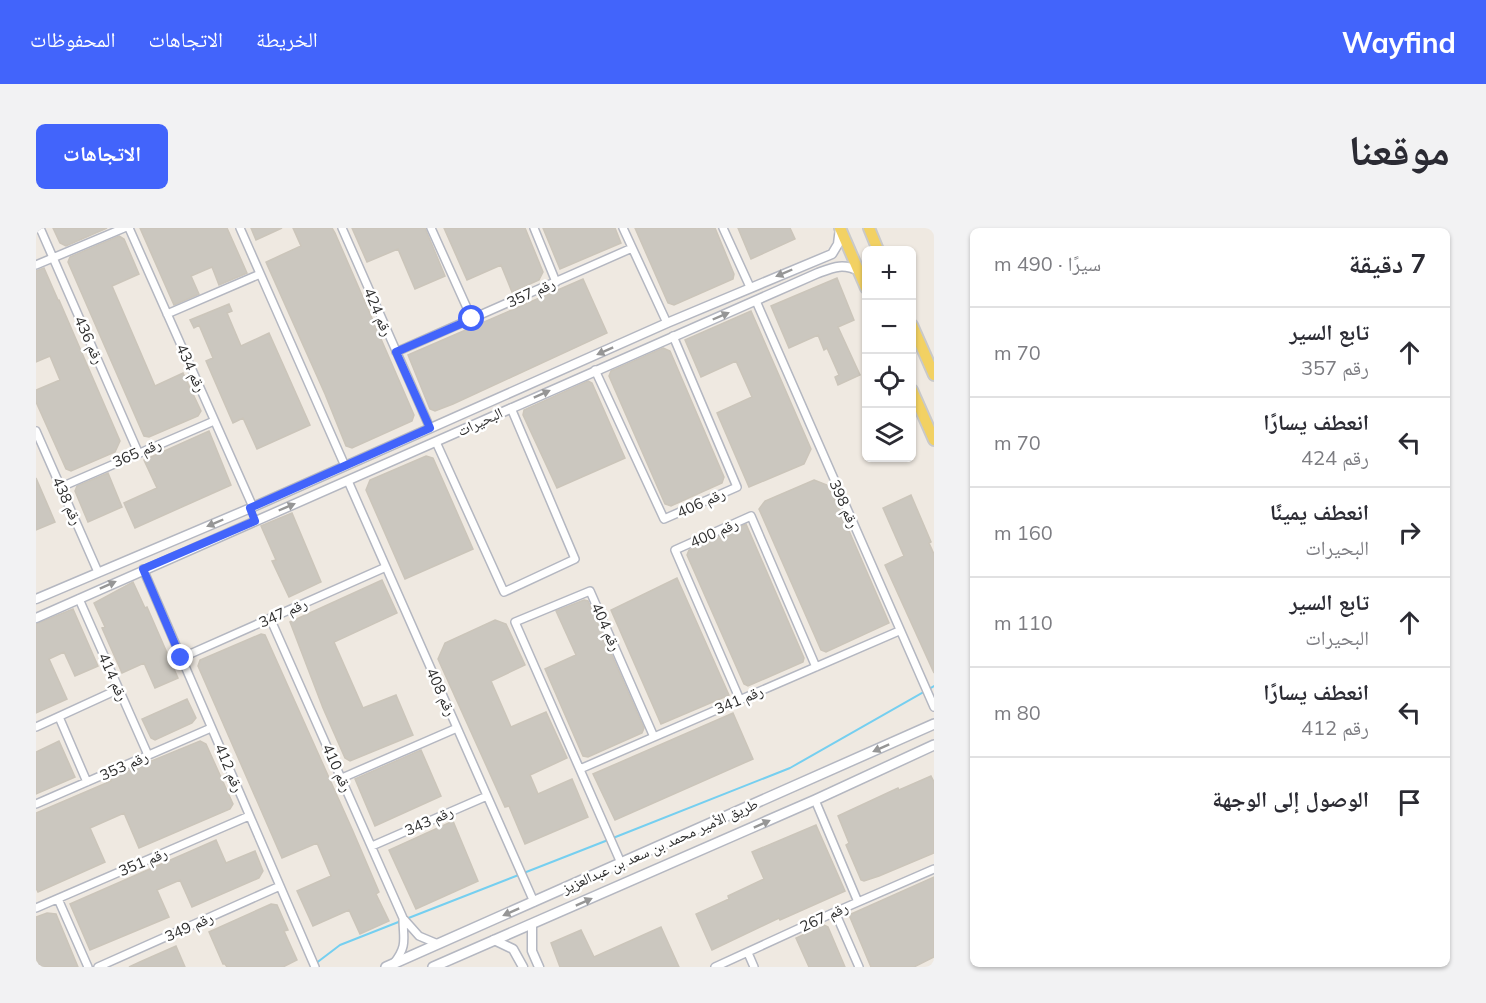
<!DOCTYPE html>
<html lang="ar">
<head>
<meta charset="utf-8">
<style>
	body { margin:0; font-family:Mulish,"Noto Naskh Arabic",sans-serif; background:#f2f2f3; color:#2b2b33; direction:rtl }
	.controls { position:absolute; right:18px; top:18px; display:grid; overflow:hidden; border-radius:9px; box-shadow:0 2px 4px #0004 }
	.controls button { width:54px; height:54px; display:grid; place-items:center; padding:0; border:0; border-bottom:2px solid #e1e1e2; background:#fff; color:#2b2b33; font:30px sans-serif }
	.stop { position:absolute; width:18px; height:18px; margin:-14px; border:4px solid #4264fb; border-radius:50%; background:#fff }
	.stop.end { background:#4264fb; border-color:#fff; box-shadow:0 2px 6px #0008 }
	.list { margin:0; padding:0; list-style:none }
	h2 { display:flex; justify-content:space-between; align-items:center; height:78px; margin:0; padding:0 24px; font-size:26px }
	h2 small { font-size:20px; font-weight:400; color:#7c7c81 }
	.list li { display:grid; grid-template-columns:39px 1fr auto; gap:18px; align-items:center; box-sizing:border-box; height:90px; padding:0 24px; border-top:2px solid #e1e1e2 }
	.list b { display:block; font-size:22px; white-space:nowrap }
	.list p { margin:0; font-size:20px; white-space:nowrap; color:#7c7c81 }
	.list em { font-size:20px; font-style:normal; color:#7c7c81 }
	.icon { flex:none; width:33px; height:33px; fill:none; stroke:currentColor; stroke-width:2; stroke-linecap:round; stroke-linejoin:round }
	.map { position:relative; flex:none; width:898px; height:739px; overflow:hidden; direction:ltr; border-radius:9px }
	header { display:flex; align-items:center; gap:36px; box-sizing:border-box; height:84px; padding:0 30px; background:#4264fb; color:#fff }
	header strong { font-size:28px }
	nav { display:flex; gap:33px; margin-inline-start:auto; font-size:21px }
	.intro { display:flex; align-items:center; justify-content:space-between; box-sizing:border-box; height:144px; padding:0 36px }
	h1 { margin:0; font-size:42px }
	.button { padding:15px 27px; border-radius:9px; background:#4264fb; color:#fff; font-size:21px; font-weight:700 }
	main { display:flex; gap:36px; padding:0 36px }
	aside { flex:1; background:#fff; border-radius:9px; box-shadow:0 2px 4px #0004 }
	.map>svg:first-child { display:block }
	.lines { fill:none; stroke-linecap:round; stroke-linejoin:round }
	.stream { stroke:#75cff0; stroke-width:2 }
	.building { fill:#cbc7bf; stroke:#cbc5ba; stroke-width:1.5 }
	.minor-casing { stroke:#b4b7c1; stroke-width:10 }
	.tertiary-casing { stroke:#b4b7c1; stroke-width:11 }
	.secondary-casing { stroke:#b4b7c1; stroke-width:12 }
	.primary-casing { stroke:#c9c9c9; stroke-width:14 }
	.minor { stroke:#fff; stroke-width:7 }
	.tertiary { stroke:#fff; stroke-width:8 }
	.secondary { stroke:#fff; stroke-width:9 }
	.primary { stroke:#f2d163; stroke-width:10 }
	.oneway { fill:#969696 }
	.route { stroke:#4264fb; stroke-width:8 }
	.labels { text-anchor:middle; stroke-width:5; stroke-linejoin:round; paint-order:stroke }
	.street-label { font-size:15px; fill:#2e2e2e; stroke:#fff }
</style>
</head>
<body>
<header>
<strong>Wayfind</strong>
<nav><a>الخريطة</a><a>الاتجاهات</a><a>المحفوظات</a></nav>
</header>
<div class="intro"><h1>موقعنا</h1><a class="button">الاتجاهات</a></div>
<main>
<aside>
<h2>7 دقيقة<small>سيرًا · 490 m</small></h2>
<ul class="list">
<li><svg class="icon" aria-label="ahead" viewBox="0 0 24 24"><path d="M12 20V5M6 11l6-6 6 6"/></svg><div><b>تابع السير</b><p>رقم 357</p></div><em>70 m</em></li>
<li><svg class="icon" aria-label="left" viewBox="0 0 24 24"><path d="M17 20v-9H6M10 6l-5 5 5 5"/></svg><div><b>انعطف يسارًا</b><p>رقم 424</p></div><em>70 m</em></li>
<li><svg class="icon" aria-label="right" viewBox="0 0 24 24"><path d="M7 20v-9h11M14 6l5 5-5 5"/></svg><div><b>انعطف يمينًا</b><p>البحيرات</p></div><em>160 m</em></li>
<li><svg class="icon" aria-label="ahead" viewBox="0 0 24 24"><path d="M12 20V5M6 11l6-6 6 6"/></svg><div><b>تابع السير</b><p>البحيرات</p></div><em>110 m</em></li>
<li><svg class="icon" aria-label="left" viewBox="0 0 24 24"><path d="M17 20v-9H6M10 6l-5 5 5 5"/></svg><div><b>انعطف يسارًا</b><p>رقم 412</p></div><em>80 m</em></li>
<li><svg class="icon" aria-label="arrive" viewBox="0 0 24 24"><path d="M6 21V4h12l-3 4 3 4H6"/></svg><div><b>الوصول إلى الوجهة</b></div></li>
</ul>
</aside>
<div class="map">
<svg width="898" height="739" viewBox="0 0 898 739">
	<rect width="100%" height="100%" fill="#efe9e1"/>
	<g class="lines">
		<path class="stream" d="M577 610 754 540 898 458
			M370 691 572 612
			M275 739 304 717 365 693"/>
	</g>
	<path class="building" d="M17 0H71L30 18 24 15Z
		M104 0H191L211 45 183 57 176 39 155 48 163 66 138 77Z
		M215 0H246L220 12Z
		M257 0H296L299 5 378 187 376 193 316 220 310 218 289 166 230 34 265 18Z
		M316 0H389L409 48 379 61 362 21 331 34Z
		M408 0H489L507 44 503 52 476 64 465 37 431 52Z
		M507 0H579L585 15 524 41Z
		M599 0H679L698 46 697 51 638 77 632 75Z
		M702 0H754L759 11 715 31Z
		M83 8 88 11 103 46 76 58 119 158 147 145 165 183 162 188 113 209 108 208 32 34 34 29Z
		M8 40 22 72H23L84 213 79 224 35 243 30 241 0 174V162L24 152 14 128 0 134V43Z
		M801 50 818 92 802 99 824 147 802 157 799 149 803 147 791 120 788 122 782 107 753 120 735 78Z
		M547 51 571 105 417 176 399 183 394 181 372 127Z
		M193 76 196 83 191 85 205 118 233 105 274 197 221 221 207 190 197 195 170 133 177 130 163 97 158 100 154 92Z
		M715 83 775 221 768 236 713 259 681 185 716 169 700 133 665 149 649 112Z
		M627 120 634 123 688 249 686 255 635 278 629 276 573 148 575 143Z
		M552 153 556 155 589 230 521 260 487 187 488 182Z
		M173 203 195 257 99 300 88 275 121 260 108 232Z
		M390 228 397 230 437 321 369 351 330 262 334 252Z
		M72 245 86 279 52 294 39 263 41 258Z
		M0 250 19 294 0 302Z
		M778 252 791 257 800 273 853 395 790 424 785 422 723 281 729 273Z
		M875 267 895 314 893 315 898 326V445L849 337 868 328 847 280Z
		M256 285 285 354 253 369 236 333 240 332 225 298Z
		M710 296 768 430 767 434 712 458 708 456 651 327 653 322Z
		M641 350 693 467 625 496 575 382Z
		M346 352 361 385 298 414 327 480 360 467 377 507 314 533 309 530 287 480 254 394Z
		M97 354 109 380 111 379 142 450 119 460 108 435 86 445 66 400 69 399 58 375Z
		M548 372 552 373 608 500 606 505 552 529 547 528 509 441 540 427 520 383Z
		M37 381 62 438 39 448 28 424 13 431 31 471 0 485V396Z
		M459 392 470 396 489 437 455 453 475 499 510 484 531 530 494 547 502 566 536 551 552 589 489 616 473 578 469 579 402 431 409 415Z
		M225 406 229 407 316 601 343 664 340 666 353 693 324 706 313 682 277 698 261 663 295 648 281 615 246 630 162 438 164 432Z
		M151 471 160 490 156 495 119 512 115 510 106 491Z
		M697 485 717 531 579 592 557 546Z
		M23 513 39 549 0 566V524Z
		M164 513 170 516 197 576 194 581 103 620 88 585 54 600 69 634 2 664 0 660V585L75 553 74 550Z
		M385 522 405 568 339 598 319 551Z
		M895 548 898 554V625L843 648 828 653 825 652 810 617 813 615 802 588 862 560 863 562Z
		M417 593 442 653 380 681 353 622Z
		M780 597 809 663 744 692 743 690 676 722 660 686 693 671 692 668 728 651 716 624Z
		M180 612 190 635 219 623 227 643 223 650 156 679 144 652 121 662 133 689 54 722 34 676Z
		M898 649V729L878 739H835L813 687Z
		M235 676 241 677 252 702 248 703 261 732 247 739H191L189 736H187L173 704Z
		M11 685 20 686 42 739H2L0 735V689Z
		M788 697 792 699 809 739H773L760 710Z
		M625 699 643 739H524L515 715 545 702 558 729Z
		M140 718 149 739H93L106 733Z"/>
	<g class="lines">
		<g class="minor-casing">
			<path id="minor" d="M4 0 102 224
				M93 0 217 279
				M204 0 309 238
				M306 0 394 200
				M395 0 436 91
				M498 0 520 54
				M587 0 631 95
				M687 0 714 59
				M0 37 88 0
				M720 73 898 479
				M131 86 224 46
				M360 124 596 20
				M559 142 628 291 701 259 637 108
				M0 203 62 344
				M400 214 468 364 539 331 475 180
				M312 253 498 674
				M25 259 178 193
				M107 341 279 739
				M43 371 112 527
				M234 390 367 690 383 708 402 716
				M145 430 350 339
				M704 472 639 322 715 288 780 439
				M23 489 51 554
				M0 499 83 461
				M544 541 863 403
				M306 550 421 500
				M779 572 822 674
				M0 576 175 500
				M336 618 451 568
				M585 635 479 394 554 363 618 509
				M22 671 52 739
				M0 680 213 588
				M799 684 823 739
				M712 725 718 739
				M358 735C372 717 367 711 367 690
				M62 739 244 658
				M679 739 799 684 898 641"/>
		</g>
		<g class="tertiary-casing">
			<path id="tertiary" d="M0 371 217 279 631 95 796 26 802 16 804 0
				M0 390 782 45C798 39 807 35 823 43
				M496 697V723L503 739
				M458 712 477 721 487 739"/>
		</g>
		<g class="secondary-casing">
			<path id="secondary" d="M350 739 898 496
				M397 739 779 572 898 517"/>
		</g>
		<g class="primary-casing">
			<path id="primary" d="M804 0 830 60
				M833 0 842 22
				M876 97 898 147
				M876 162 898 212"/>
		</g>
		<use href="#minor" class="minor"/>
		<use href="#tertiary" class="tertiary"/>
		<use href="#secondary" class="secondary"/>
		<use href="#primary" class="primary"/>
	</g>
	<defs><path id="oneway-solid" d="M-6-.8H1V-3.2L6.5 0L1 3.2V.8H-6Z" transform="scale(1.5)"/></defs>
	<g class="oneway">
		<use href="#oneway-solid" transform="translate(748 45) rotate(157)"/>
		<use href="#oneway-solid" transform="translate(685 88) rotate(-23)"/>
		<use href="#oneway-solid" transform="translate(569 123) rotate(156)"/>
		<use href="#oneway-solid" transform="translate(506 166) rotate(-24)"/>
		<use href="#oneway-solid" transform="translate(251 279) rotate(-23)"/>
		<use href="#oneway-solid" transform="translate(179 295) rotate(157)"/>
		<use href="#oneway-solid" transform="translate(72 357) rotate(-24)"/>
		<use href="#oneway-solid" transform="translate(845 520) rotate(156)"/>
		<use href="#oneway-solid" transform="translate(726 596) rotate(-24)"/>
		<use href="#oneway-solid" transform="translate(548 674) rotate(-24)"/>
		<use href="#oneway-solid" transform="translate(475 684) rotate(156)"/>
	</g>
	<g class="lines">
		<path class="route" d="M145 430 107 341 219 293 214 280 394 200 360 124 436 91"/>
	</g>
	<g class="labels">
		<g class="street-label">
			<text transform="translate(495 65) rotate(-24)" y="5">رقم 357</text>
			<text transform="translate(342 84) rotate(67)" y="5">رقم 424</text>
			<text transform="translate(53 112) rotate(66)" y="5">رقم 436</text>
			<text transform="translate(155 140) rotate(66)" y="5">رقم 434</text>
			<text transform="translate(444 194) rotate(-25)" y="5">البحيرات</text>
			<text transform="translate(101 225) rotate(-23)" y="5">رقم 365</text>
			<text transform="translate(31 273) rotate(66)" y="5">رقم 438</text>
			<text transform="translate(665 275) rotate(-24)" y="5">رقم 406</text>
			<text transform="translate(808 276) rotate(66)" y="5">رقم 398</text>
			<text transform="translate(678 305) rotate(-24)" y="5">رقم 400</text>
			<text transform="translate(247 385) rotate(-24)" y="5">رقم 347</text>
			<text transform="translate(570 399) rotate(66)" y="5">رقم 404</text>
			<text transform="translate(77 449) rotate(66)" y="5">رقم 414</text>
			<text transform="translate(405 464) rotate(66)" y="5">رقم 408</text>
			<text transform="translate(703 472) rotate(-23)" y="5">رقم 341</text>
			<text transform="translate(88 538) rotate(-24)" y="5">رقم 353</text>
			<text transform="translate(193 540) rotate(67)" y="5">رقم 412</text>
			<text transform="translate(301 540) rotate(66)" y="5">رقم 410</text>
			<text transform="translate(393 593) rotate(-24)" y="5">رقم 343</text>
			<text transform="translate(624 618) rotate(-24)" y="5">طريق الأمير محمد بن سعد بن عبدالعزيز</text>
			<text transform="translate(107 634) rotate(-23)" y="5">رقم 351</text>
			<text transform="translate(788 689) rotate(-25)" y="5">رقم 267</text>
			<text transform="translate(153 699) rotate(-24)" y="5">رقم 349</text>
		</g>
	</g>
</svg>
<div class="controls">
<button>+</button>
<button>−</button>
<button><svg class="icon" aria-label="locate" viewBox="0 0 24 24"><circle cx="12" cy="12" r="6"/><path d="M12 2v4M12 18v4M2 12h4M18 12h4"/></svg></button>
<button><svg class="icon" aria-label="layers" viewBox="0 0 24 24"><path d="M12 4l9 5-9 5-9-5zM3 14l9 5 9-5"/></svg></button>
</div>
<div class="stop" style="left:436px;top:91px"></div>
<div class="stop end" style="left:145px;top:430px"></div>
</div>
</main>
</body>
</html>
